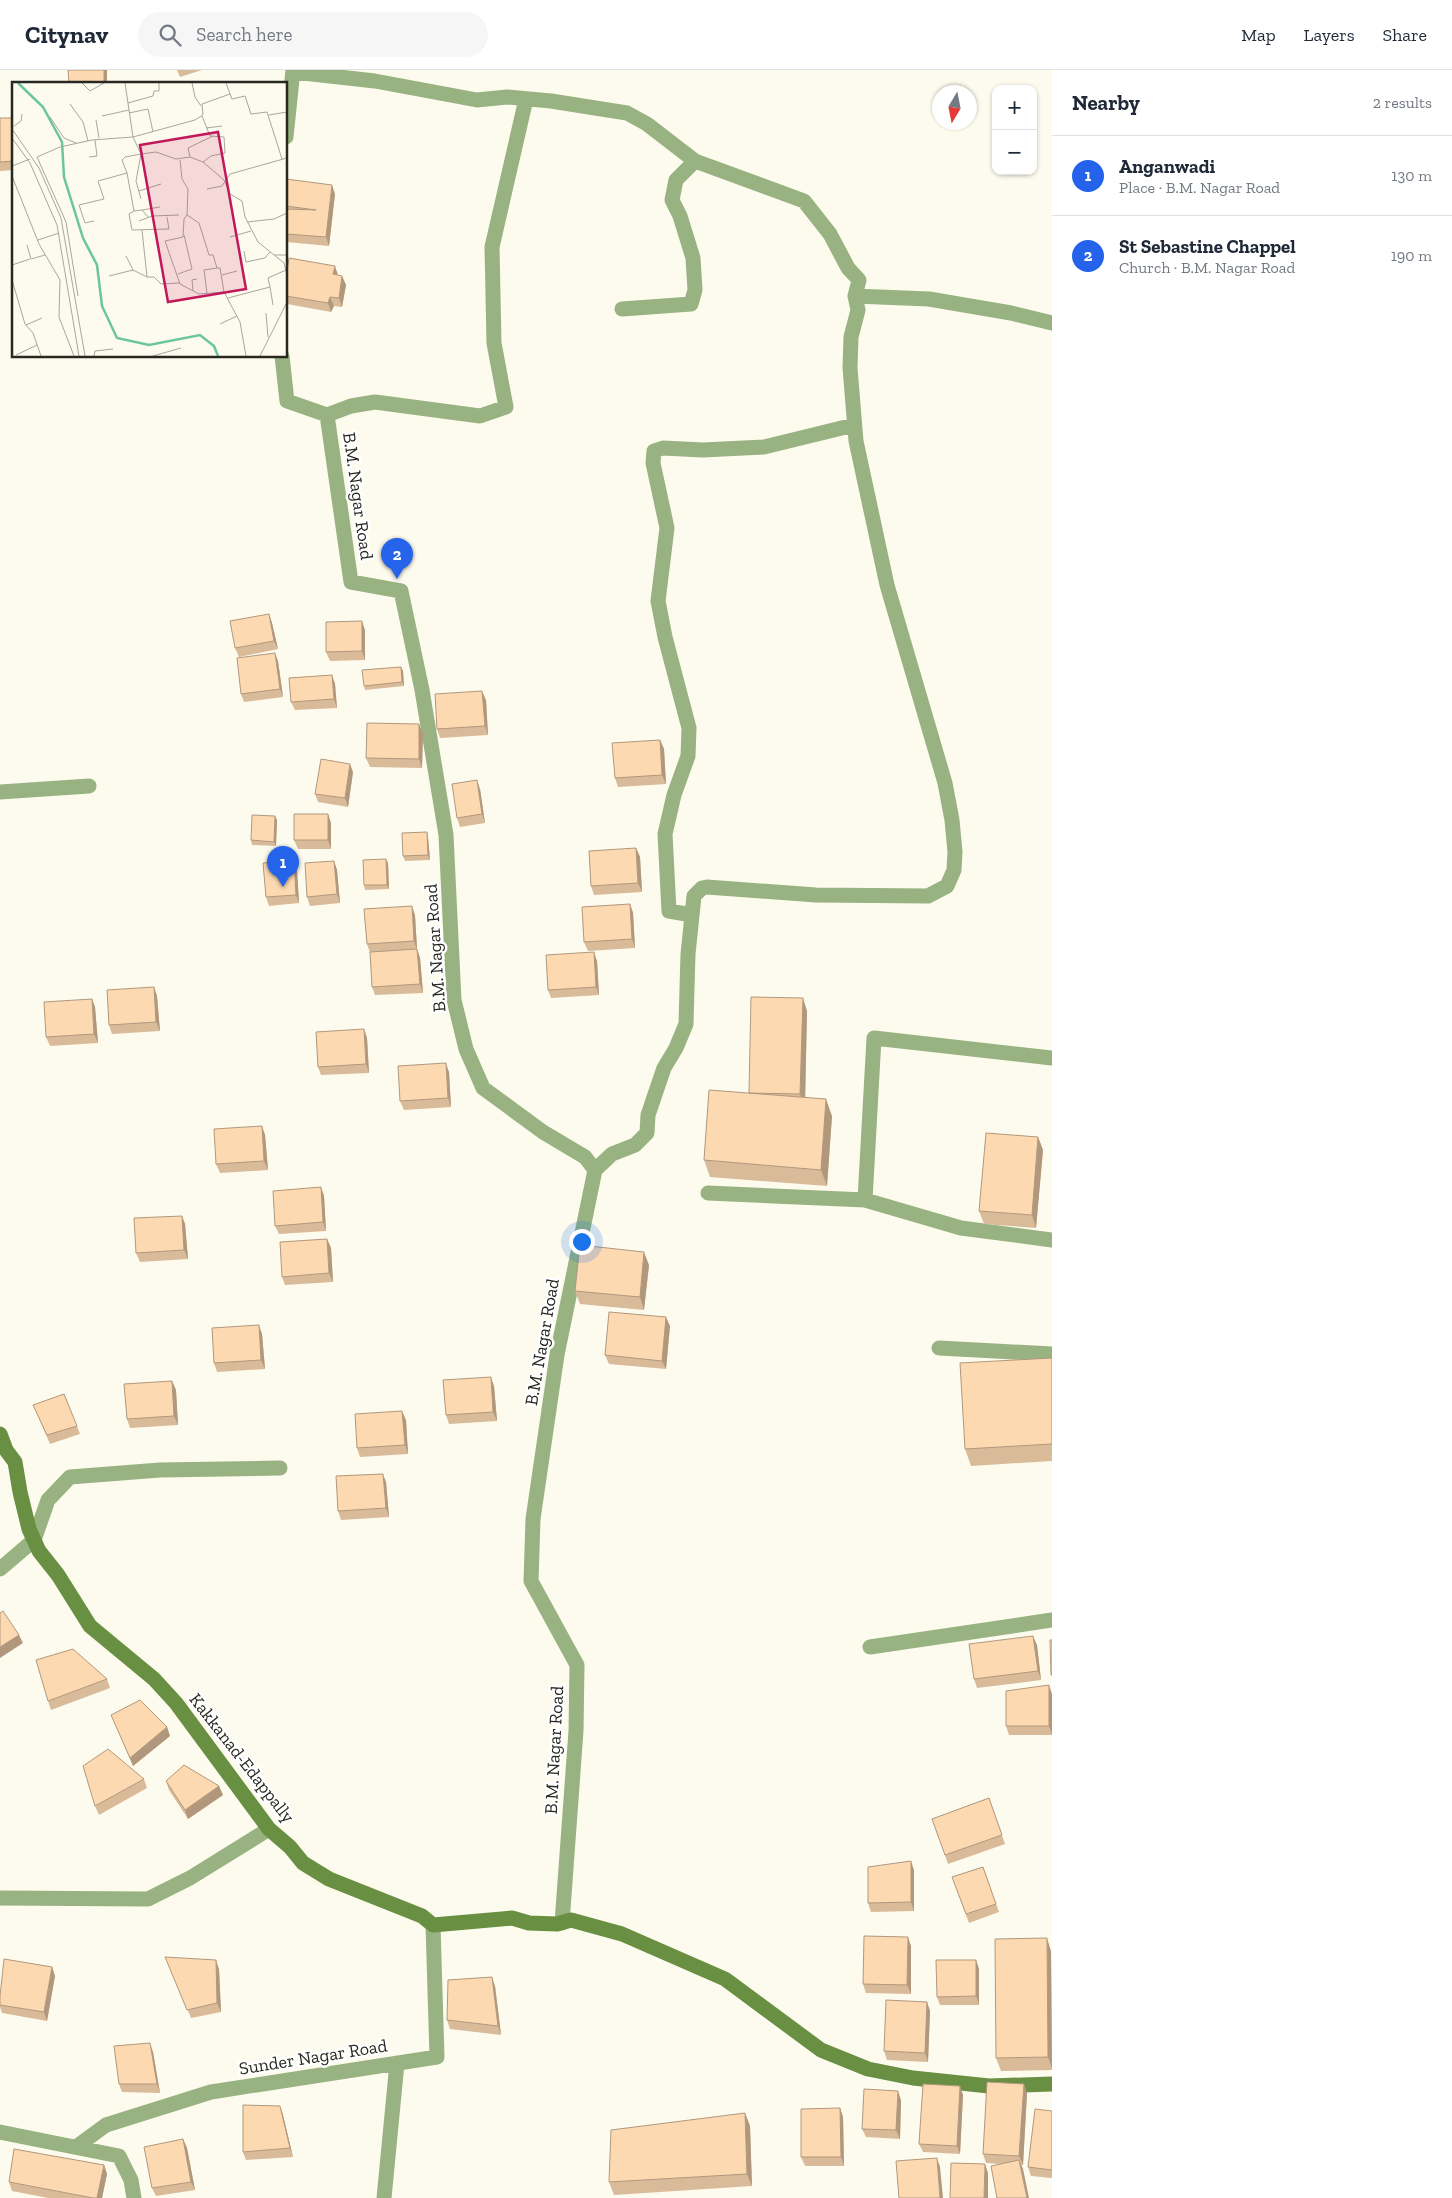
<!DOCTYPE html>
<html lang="en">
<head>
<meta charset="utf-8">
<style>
	body { margin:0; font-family:"Zilla Slab",serif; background:#f6f6f7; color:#1f2937 }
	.controls { position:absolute; right:15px; top:15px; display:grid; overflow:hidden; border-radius:10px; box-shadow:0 1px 4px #0004 }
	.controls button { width:45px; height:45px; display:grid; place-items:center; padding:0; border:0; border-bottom:1px solid #e0e1e3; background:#fff; color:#1f2937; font:25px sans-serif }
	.compass { position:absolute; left:932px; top:15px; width:45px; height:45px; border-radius:50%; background:#fff; box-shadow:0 1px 4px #0004; rotate:190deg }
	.you { position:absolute; left:581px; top:1171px; width:18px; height:18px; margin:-12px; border:4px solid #fff; border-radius:50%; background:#1a73e8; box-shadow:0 0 0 8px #1a73e833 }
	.badge { display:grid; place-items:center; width:32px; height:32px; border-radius:50%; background:#2563eb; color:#fff; font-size:16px; font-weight:700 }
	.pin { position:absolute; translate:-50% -41px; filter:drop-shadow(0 1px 2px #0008) }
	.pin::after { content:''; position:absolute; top:26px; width:18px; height:15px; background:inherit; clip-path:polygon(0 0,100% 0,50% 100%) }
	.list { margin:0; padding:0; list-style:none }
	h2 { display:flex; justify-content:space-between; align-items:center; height:65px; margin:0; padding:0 20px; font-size:21px }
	h2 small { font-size:16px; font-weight:400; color:#747a83 }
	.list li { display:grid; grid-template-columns:32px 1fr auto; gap:15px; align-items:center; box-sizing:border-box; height:80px; padding:0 20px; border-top:1px solid #e0e1e3 }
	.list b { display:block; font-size:19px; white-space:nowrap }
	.list p { margin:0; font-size:16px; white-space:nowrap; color:#747a83 }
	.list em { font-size:16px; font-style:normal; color:#747a83 }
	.icon { flex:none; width:28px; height:28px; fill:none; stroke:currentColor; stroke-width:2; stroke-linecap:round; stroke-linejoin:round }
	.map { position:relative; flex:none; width:1052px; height:2128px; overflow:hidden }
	header { display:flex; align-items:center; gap:30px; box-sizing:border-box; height:70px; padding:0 25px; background:#fff; border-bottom:1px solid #e0e1e3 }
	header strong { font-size:24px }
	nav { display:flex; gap:28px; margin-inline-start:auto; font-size:18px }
	.search { width:350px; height:45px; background:#f6f6f7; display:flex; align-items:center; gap:12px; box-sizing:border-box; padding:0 18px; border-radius:28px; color:#747a83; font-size:19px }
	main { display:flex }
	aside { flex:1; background:#fff }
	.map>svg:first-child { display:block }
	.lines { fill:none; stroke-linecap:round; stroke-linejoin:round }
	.street { stroke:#98b381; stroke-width:15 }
	.secondary { stroke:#688f42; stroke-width:15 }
	.wall { fill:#dabb99 }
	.shaded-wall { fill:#b1987d }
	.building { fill:#fdd9b2; stroke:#b1987d }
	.labels { text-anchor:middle; stroke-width:5; stroke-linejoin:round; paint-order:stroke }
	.street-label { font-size:18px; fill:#282823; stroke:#fff }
	.inset-river { fill:none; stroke:#6cc69c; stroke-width:2.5 }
	.inset-road { fill:none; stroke:#a8a79d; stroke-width:1 }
	.view { fill:#c2185b; fill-opacity:0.15; stroke:#c2185b; stroke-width:2.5 }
	.inset-edge { fill:none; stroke:#282823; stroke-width:2.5 }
</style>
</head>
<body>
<header>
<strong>Citynav</strong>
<div class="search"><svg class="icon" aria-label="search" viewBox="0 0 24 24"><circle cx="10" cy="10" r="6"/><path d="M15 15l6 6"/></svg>Search here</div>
<nav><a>Map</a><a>Layers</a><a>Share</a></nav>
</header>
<main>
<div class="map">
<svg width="1052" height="2128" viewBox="0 0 1052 2128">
	<rect width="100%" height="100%" fill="#fdfbee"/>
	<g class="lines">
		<path class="street" d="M294 2 375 11 477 30 507 27 551 31 627 43 647 54 695 91 804 131 830 164 848 198 859 210 855 226 858 240 851 267 850 298 856 371 887 515 945 713 952 750 955 782 954 800 947 816 928 826 816 825 707 817 702 818 694 826 688 884 686 954 676 978 664 998 648 1045 647 1063 635 1075 612 1084 595 1100
			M286 67 293 0
			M855 226 929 229 1011 243 1052 253
			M622 239 691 234 695 220 693 188 680 146 672 130 676 110 695 91
			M282 286 287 331 327 345 351 512 401 521 422 620 446 765 454 930 466 979 483 1018 543 1062 585 1087 595 1100 557 1285 533 1449 531 1511 577 1595 576 1661 562 1853
			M327 345 351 336 375 332 480 346 506 337 494 273 492 177 526 29
			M0 722 89 716
			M692 845 669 841 665 764 674 725 688 686 689 658 665 567 658 531 667 458 653 393 654 381 663 378 703 380 764 377 854 355
			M708 1123 865 1130 961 1158 1052 1170
			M865 1130 874 968 1052 988
			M939 1278 1052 1284
			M0 1499 34 1470 48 1430 70 1407 160 1400 280 1398
			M870 1577 1052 1550
			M0 1828 148 1829 190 1808 269 1759
			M0 2062 119 2086 131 2110 134 2128
			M76 2077 106 2055 211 2022 437 1987 433 1855
			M384 2128 397 1993"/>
		<path class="secondary" d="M0 1364 6 1380 15 1392 20 1422 29 1459 39 1481 58 1505 90 1556 154 1609 176 1633 269 1759 290 1777 303 1793 329 1809 422 1846 433 1855 512 1848 529 1853 557 1854 571 1850 622 1864 725 1909 821 1980 868 1999 913 2008 989 2016 1052 2014"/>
	</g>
	<path class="wall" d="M177 0H202L180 7Z
		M0 48H13L14 49V100L0 101Z
		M286 109 335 124 329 176 286 172Z
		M338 205 342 206 346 215 342 237 334 236 331 242 287 234 286 208Z
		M269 544 272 553 278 579 239 587 235 578Z
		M365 560V590L330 591 326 582Z
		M278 591 283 627 244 632 241 624Z
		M401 597 403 601 404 616 365 620 364 616Z
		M332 605 335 614 337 638 295 640 291 632Z
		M486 630 488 665 440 668 437 659Z
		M423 663 422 698 370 697 366 688Z
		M660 670 664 679 666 714 618 717 615 708Z
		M353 702 348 737 318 732 315 724Z
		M480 719 485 753 460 757 457 748Z
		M328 744 331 753V779H298L294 770Z
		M277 750 276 776 252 775 251 770Z
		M427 762 428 767 430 790 405 791 403 786Z
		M636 778 640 787 642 822 594 825 591 816Z
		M334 791 337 800 340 833 310 836 307 827Z
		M388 793 389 819 365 820 364 815Z
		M297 800 299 833 269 836 266 827Z
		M630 834 633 843 635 878 588 881 584 872Z
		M415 845 417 879 420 888 423 923 375 925 372 917 370 883 367 874Z
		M597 891 599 925 551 928 548 920Z
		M154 917 157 926 160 961 112 964 109 955Z
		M92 929 95 937 98 973 50 976 46 967Z
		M807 941 805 1028 832 1046 827 1116 710 1107 704 1090 749 1023Z
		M364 959 367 968 369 1003 321 1005 318 997Z
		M449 1002 451 1037 404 1040 400 1031Z
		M262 1056 265 1065 268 1100 220 1103 216 1094Z
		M1038 1067 1043 1080 1036 1158 984 1154 979 1141Z
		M321 1117 324 1126 326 1161 279 1164 275 1156Z
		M182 1146 185 1154 188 1189 140 1192 136 1183Z
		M327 1169 331 1178 333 1212 285 1215 282 1207Z
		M649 1195 644 1240 580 1234 575 1221Z
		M670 1256 666 1299 609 1294 605 1285Z
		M262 1264 265 1299 217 1302 214 1293Z
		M1052 1288V1391L971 1396 965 1379Z
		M172 1311 176 1320 178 1355 130 1358 127 1349Z
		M494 1316 497 1351 449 1354 446 1345Z
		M33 1335 77 1356 80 1364 50 1374Z
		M406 1350 408 1384 360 1387 357 1378Z
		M386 1412 389 1447 341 1450 338 1441Z
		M1037 1575 1041 1610 977 1618 974 1609Z
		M107 1609 110 1618 51 1640 48 1631Z
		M1049 1615 1052 1665H1009L1006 1656Z
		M111 1645 167 1657 170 1666 133 1696Z
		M144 1709 147 1718 99 1745 95 1736Z
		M166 1711 219 1716 223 1725 188 1749 169 1720Z
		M989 1728 1005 1774 948 1794 932 1749Z
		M983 1797 999 1842 969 1853 952 1807Z
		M914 1800V1841L871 1842 868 1833Z
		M911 1876V1924L866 1923 863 1914Z
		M1051 1881 1052 2000 1001 2001 996 1988Z
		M165 1887 219 1899 221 1942 191 1948Z
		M976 1890 979 1899V1935H940L937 1927Z
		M52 1897 55 1906 47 1951 2 1943 0 1937V1926Z
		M495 1916 501 1965 450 1959 447 1950Z
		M927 1932 930 1941 928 1992 887 1990 884 1981Z
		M153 1982 160 2023 122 2022 119 2014Z
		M960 2016 963 2025 960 2084 923 2082 919 2074Z
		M1027 2023 1023 2095H1021L1023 2099 1001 2094 986 2093 983 2084Z
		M901 2030 900 2069 866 2067 862 2059Z
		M280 2036 283 2045 293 2087 246 2090 243 2082Z
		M840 2038 843 2047 844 2096H805L801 2087Z
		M1052 2041V2108L1031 2106 1028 2097Z
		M745 2043 750 2056 752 2116 614 2125 609 2112Z
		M183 2069 187 2078 195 2120 156 2126 152 2118Z
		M104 2095 107 2104 102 2128H48L12 2121 9 2112Z"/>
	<path class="shaded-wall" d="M104 0H107V14H104Z
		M332 115 335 124 329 176 326 167Z
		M335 196 338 205 333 204Z
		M342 206 346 215 342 237 339 228Z
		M330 227 334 236 331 242 328 233Z
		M269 544 272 553 278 579 274 571Z
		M362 551 365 560V590L362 581Z
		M275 583 278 591 283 627 280 619Z
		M401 597 403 601 404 616 402 612Z
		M332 605 335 614 337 638 334 629Z
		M482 621 486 630 488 665 485 656Z
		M419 654 423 663 422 698 419 689Z
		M660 670 664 679 666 714 662 705Z
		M350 694 353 702 348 737 345 728Z
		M477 710 480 719 485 753 482 744Z
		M328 744 331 753V779L328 770Z
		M275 746 277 750 276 776 274 772Z
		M427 762 428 767 430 790 428 785Z
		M636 778 640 787 642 822 638 813Z
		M386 789 388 793 389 819 387 815Z
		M294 791 297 800 299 833 296 825Z
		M334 791 337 800 340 833 337 824Z
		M630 834 633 843 635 878 632 869Z
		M412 836 415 845 417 879 420 888 423 923 420 914 417 880 414 871Z
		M594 882 597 891 599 925 596 917Z
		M154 917 157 926 160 961 156 952Z
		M803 928 807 941 805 1037 800 1024Z
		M92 929 95 937 98 973 94 964Z
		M364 959 367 968 369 1003 366 994Z
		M446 993 449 1002 451 1037 448 1028Z
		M826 1029 832 1046 827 1116 821 1100Z
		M262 1056 265 1065 268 1100 264 1091Z
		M1038 1067 1043 1080 1036 1158 1032 1145Z
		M321 1117 324 1126 326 1161 323 1152Z
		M182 1146 185 1154 188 1189 184 1180Z
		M327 1169 331 1178 333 1212 329 1203Z
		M644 1182 649 1195 644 1240 640 1227Z
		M666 1247 670 1256 666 1299 662 1291Z
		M259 1255 262 1264 265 1299 261 1290Z
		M491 1307 494 1316 497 1351 493 1342Z
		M172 1311 176 1320 178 1355 174 1346Z
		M402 1341 406 1350 408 1384 405 1375Z
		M383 1404 386 1412 389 1447 386 1438Z
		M19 1565 23 1573 0 1588V1577Z
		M1033 1566 1037 1575 1041 1610 1038 1601Z
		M1049 1615 1052 1624V1665L1049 1656Z
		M167 1657 170 1666 133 1696 130 1688Z
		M219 1716 223 1725 188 1749 185 1740Z
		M911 1791 914 1800V1841L911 1832Z
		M908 1867 911 1876V1924L907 1915Z
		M1047 1868 1051 1881 1052 1998 1048 1987Z
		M216 1890 219 1899 221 1942 217 1933Z
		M976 1890 979 1899V1935L976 1926Z
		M52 1897 55 1906 47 1951 44 1942Z
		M492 1907 495 1916 501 1965 498 1956Z
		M927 1932 930 1941 928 1992 925 1983Z
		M150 1973 153 1982 160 2023 157 2014Z
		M1024 2014 1027 2023 1023 2095 1019 2086Z
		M960 2016 963 2025 960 2084 957 2076Z
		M898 2021 901 2030 900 2069 896 2060Z
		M280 2036 283 2045 293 2087 290 2078Z
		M840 2038 843 2047 844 2096 841 2087Z
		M745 2043 750 2056 752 2116 747 2104Z
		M183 2069 187 2078 195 2120 191 2112Z
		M937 2088 940 2097 943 2128H940Z
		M1019 2090 1023 2099 1029 2128H1027Z
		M985 2094 988 2103V2128H984Z
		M104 2095 107 2104 102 2128H97Z"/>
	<path class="building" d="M68 0H104V14H69Z
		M0 48H13L14 91 0 92Z
		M286 109 332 115 326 167 286 164V139L316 140 286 136Z
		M289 188 335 196 333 204 342 206 339 228 330 227 328 233 286 226V208Z
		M269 544 274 571 235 578 230 551Z
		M362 551V581L326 582V552Z
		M275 583 280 619 241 624 237 588Z
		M401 597 402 612 364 616 362 600Z
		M332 605 334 629 291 632 289 608Z
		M482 621 485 656 437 659 435 624Z
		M367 653 419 654V689L366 688Z
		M660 670 662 705 615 708 612 673Z
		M321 689 350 694 345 728 315 724Z
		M477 710 482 744 457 748 452 714Z
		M294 744H328V770H294Z
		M252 745 275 746 274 772 251 770Z
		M427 762 428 785 403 786 402 763Z
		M636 778 638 813 591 816 589 781Z
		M386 789 387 815H364L363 790Z
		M294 791 296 825 266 827 263 793Z
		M334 791 337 824 307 827 305 793Z
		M630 834 632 869 584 872 582 837Z
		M412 836 414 871 367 874 364 839Z
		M417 879 420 914 372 917 370 882Z
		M594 882 596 917 548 920 546 885Z
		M154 917 156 952 109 955 107 920Z
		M751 927 803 928 800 1024 749 1023Z
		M92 929 94 964 46 967 44 932Z
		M364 959 366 994 318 997 316 962Z
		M446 993 448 1028 400 1031 398 996Z
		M709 1020 826 1029 821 1100 704 1090Z
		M262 1056 264 1091 216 1094 214 1059Z
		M986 1063 1038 1067 1032 1145 979 1141Z
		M321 1117 323 1152 275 1156 273 1121Z
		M182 1146 184 1180 136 1183 134 1148Z
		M327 1169 329 1203 282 1207 280 1172Z
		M580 1175 644 1182 640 1227 575 1221Z
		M609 1242 666 1247 662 1291 605 1285Z
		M259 1255 261 1290 214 1293 212 1258Z
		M1052 1288V1374L965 1379 960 1293Z
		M491 1307 493 1342 446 1345 443 1310Z
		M172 1311 174 1346 127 1349 124 1314Z
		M64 1324 77 1356 47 1365 33 1335Z
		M402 1341 405 1375 357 1378 355 1344Z
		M383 1404 386 1438 338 1441 336 1406Z
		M3 1541 19 1565 0 1577V1543Z
		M1033 1566 1038 1601 974 1609 969 1574Z
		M1050 1570H1052V1605H1051Z
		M73 1579 107 1609 48 1631 36 1590Z
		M1049 1615V1656H1006V1621Z
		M140 1630 167 1657 130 1688 111 1645Z
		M108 1679 144 1709 95 1736 83 1696Z
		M184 1695 219 1716 185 1740 166 1711Z
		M989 1728 1002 1765 945 1785 932 1749Z
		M911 1791V1832L868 1833V1797Z
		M983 1797 996 1834 966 1844 952 1807Z
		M864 1866 908 1867 907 1915 863 1914Z
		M1047 1868 1048 1987 996 1988 995 1869Z
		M165 1887 216 1890 217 1933 187 1940Z
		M4 1889 52 1897 44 1942 0 1935V1926Z
		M936 1890H976V1926L937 1927Z
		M492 1907 498 1956 447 1950 448 1910Z
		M886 1930 927 1932 925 1983 884 1981Z
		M150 1973 157 2014H119L114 1976Z
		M987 2012 1024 2014 1019 2086 983 2084Z
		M923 2014 960 2016 957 2076 919 2074Z
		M864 2019 898 2021 896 2060 862 2059Z
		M243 2035 280 2036 290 2078 243 2082Z
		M840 2038 841 2087H801V2039Z
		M1035 2039 1052 2041V2100L1028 2097Z
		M745 2043 747 2104 609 2112 611 2060Z
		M183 2069 191 2112 152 2118 144 2077Z
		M14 2079 104 2095 97 2128H93L9 2112Z
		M937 2088 940 2128H899L896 2091Z
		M1019 2090 1027 2128H997L991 2096Z
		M951 2093 985 2094 984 2128H950Z"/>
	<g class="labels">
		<g class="street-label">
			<text transform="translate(358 426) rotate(82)" y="6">B.M. Nagar Road</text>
			<text transform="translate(435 878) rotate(-94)" y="6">B.M. Nagar Road</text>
			<text transform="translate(542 1272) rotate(-80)" y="6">B.M. Nagar Road</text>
			<text transform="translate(554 1680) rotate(-87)" y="6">B.M. Nagar Road</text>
			<text transform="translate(242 1688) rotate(52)" y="6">Kakkanad-Edappally</text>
			<text transform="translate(313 1987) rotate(-9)" y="6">Sunder Nagar Road</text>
		</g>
	</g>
	<g transform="translate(12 12)">
		<rect width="275" height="275" fill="#fdfbee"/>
		<path class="inset-river" d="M6 1 31 25 50 60 52 95 71 156 85 183 90 224 105 256 137 263 188 253 202 264 206 274"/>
		<path class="inset-road" d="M70 1 78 9 92 1M180 1 183 15 189 24M214 1 218 12 190 22 191 33 183 38 121 55 129 72 144 70 164 77 178 75 191 80 212 98 218 112 230 119 233 135 246 160 262 173H275M218 12 220 17 233 14 239 32 255 30 270 77M116 21 141 14 142 9H147V1M58 22 71 40 76 59M117 31 136 27 141 50M257 33 275 30M90 34 117 28M190 34 198 54 212 55 213 71 199 74 191 80M38 35 52 56 64 61M84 38 87 56M2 44 9 39 10 32M194 46 210 44M0 47 27 86 49 136 73 274M0 56 18 81 45 143 67 274M25 75 54 140 66 214M25 75 48 65 80 58 121 55 113 1M77 75 85 74 83 58M178 75 176 66 201 54M168 78 170 97 176 107 175 133 187 141 197 173H201L205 186H208L212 210 228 240 234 274M0 84 18 77M115 91 122 129 117 132 120 148 157 147 155 135M0 94 27 162 48 198 47 235 62 274M195 107 210 104 218 92 275 76M127 109 149 102M130 128 148 125M122 129 130 128 137 136M175 133 172 137 171 155 153 159 168 202 187 212 212 210M82 139 73 141 67 123 92 117 86 99 115 91 110 78 113 75 129 72 124 99 129 117M127 139 140 134 167 133M235 140 262 137 275 131M130 148 135 195H142L149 202 168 201M218 155 239 149M26 158 47 151M15 163 19 177 33 173M232 169 234 180 253 176 258 170M262 173 272 181 275 193M114 174 121 188M0 183 18 177M166 192 180 187 172 153M210 193 225 189M97 194 121 188 135 195M0 198 13 242 21 251 29 274M258 205 261 223M181 209 180 198 185 197M195 211 192 188 205 186M216 216 258 205 256 196 274 188M254 231 256 255M208 242 225 234M14 243 30 236M4 273 25 263M82 274 83 269 101 267M141 274 169 266M248 274 275 220"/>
		<path class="view" d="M206 50 234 207 156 220 128 63Z"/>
		<rect width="275" height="275" class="inset-edge"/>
	</g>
</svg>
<div class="controls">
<button>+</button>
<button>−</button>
</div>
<svg class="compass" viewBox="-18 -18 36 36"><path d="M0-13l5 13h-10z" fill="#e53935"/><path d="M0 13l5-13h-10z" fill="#747a83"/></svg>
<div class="you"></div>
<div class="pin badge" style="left:283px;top:817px">1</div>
<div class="pin badge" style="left:397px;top:509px">2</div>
</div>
<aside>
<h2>Nearby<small>2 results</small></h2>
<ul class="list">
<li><span class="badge">1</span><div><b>Anganwadi</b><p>Place · B.M. Nagar Road</p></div><em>130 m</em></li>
<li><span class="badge">2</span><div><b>St Sebastine Chappel</b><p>Church · B.M. Nagar Road</p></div><em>190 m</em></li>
</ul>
</aside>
</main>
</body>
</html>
